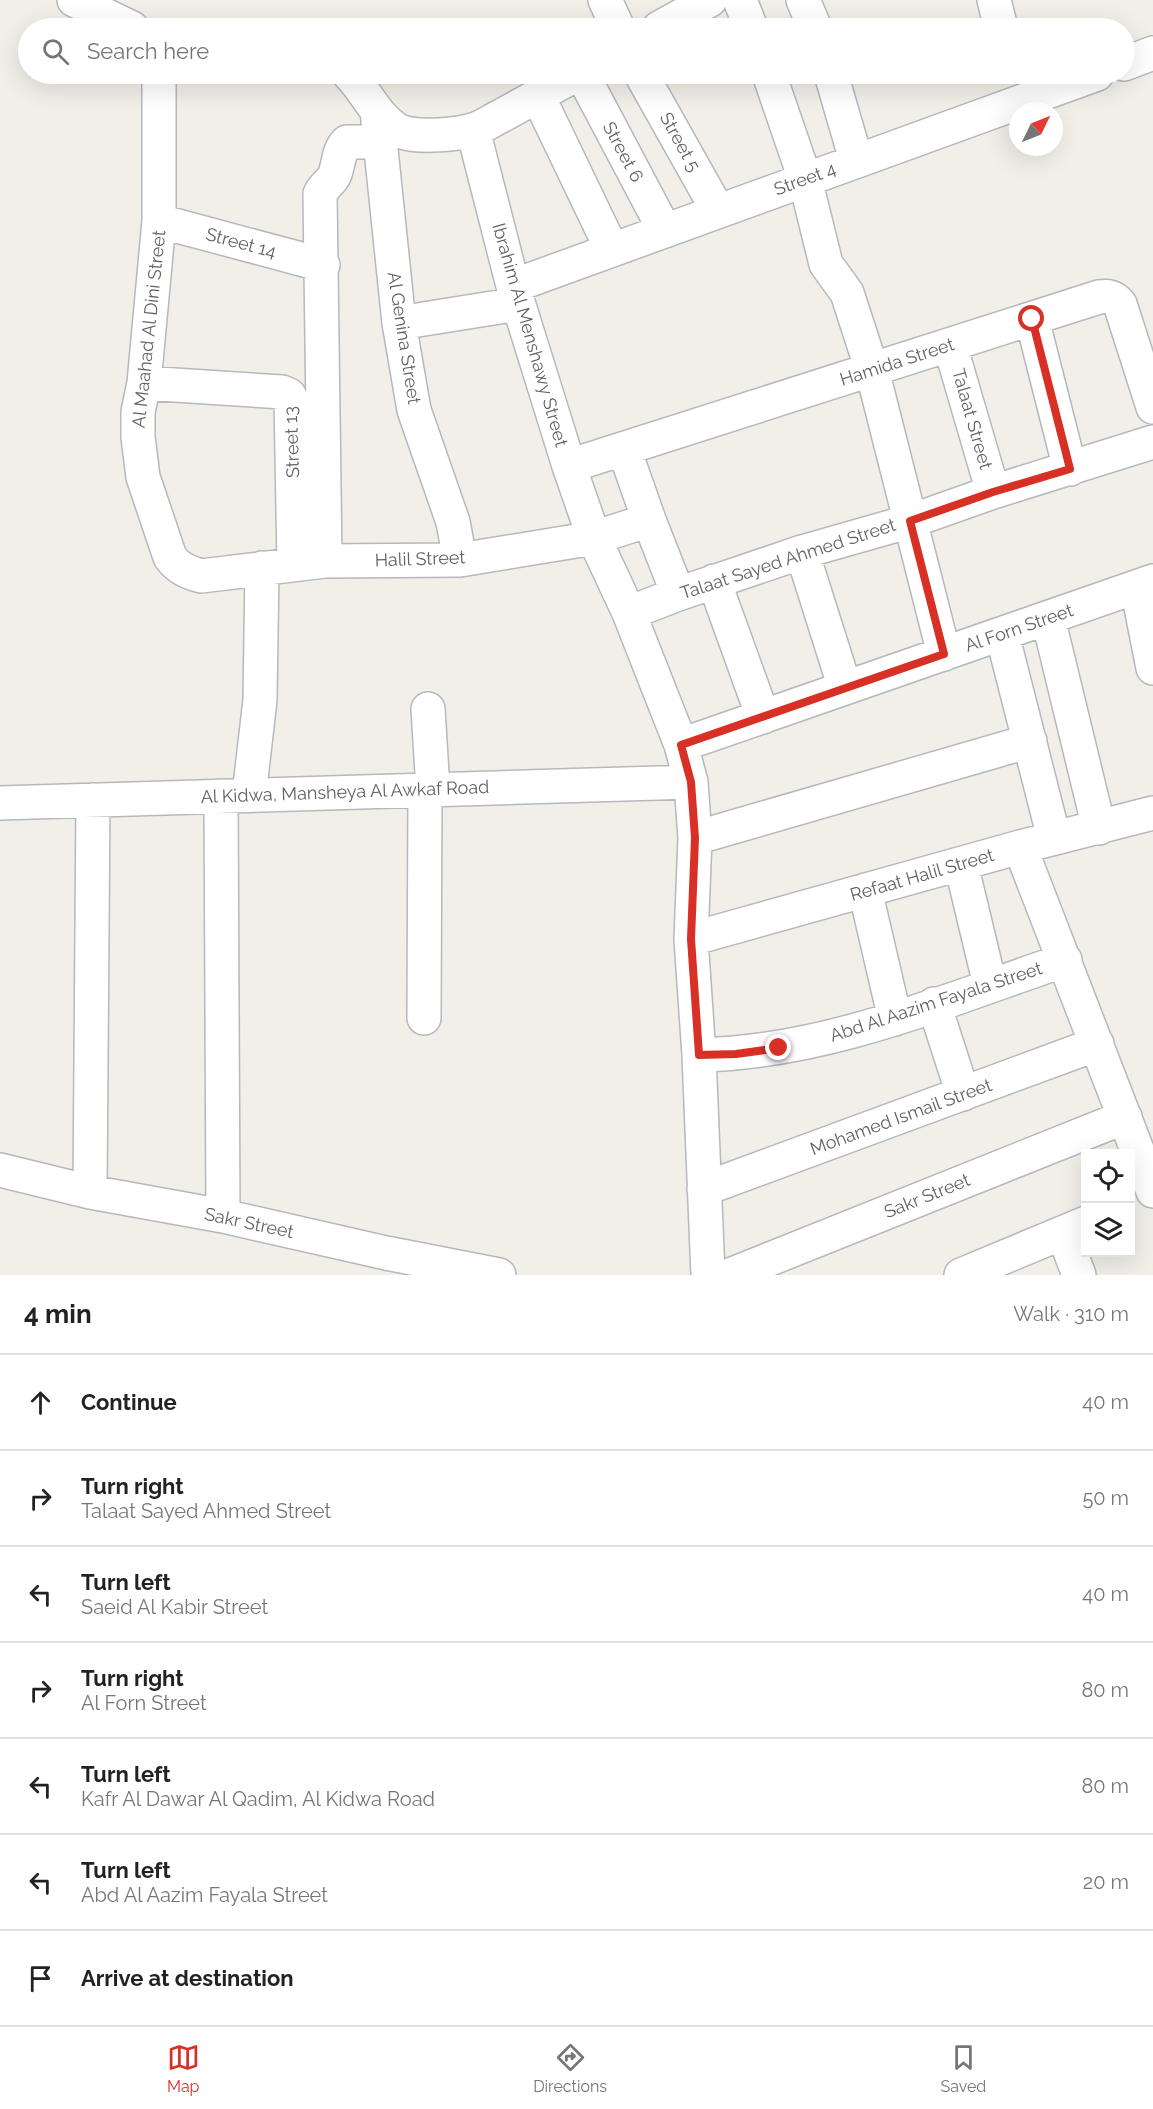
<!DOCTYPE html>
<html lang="en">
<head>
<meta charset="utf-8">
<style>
	body { margin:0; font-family:Raleway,sans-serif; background:#f6f6f6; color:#222 }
	.controls { position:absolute; right:18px; bottom:18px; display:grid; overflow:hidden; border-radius:0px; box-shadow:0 6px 24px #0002 }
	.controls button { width:54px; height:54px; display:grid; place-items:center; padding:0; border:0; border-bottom:2px solid #e0e0e0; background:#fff; color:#222; font:30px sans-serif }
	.compass { position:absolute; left:1009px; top:102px; width:54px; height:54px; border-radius:50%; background:#fff; box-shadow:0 6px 24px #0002; rotate:47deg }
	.stop { position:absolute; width:18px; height:18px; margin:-14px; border:4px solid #d93025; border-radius:50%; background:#fff }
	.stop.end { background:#d93025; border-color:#fff; box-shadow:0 2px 6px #0008 }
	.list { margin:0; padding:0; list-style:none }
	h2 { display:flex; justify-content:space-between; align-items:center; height:78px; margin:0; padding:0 24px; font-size:26px }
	h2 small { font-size:20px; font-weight:400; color:#767676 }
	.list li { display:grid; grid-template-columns:39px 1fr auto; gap:18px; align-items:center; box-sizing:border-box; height:96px; padding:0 24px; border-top:2px solid #e0e0e0 }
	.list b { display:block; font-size:22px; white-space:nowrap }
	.list p { margin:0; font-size:20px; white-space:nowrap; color:#767676 }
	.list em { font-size:20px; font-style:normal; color:#767676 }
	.icon { flex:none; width:33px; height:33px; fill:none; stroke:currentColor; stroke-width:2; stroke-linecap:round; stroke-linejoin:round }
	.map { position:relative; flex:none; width:1153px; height:1275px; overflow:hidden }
	.search { position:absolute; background:#fff; box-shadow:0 6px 24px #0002; left:18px; right:18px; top:18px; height:66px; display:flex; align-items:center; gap:15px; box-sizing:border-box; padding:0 21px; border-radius:33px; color:#767676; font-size:22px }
	.sheet { height:750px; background:#fff }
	nav { display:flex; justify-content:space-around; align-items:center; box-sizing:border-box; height:84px; border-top:2px solid #e0e0e0; background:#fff; font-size:16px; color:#767676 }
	nav a { display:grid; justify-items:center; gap:3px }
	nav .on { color:#d93025 }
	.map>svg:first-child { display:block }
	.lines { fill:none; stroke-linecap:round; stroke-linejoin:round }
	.minor-casing { stroke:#b5b8bc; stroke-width:36 }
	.minor { stroke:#fff; stroke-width:33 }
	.route { stroke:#d93025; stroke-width:8 }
	.labels { text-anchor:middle; stroke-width:6; stroke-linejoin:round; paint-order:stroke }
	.street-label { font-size:18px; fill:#5f6368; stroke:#fff }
</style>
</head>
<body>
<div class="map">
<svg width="1153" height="1275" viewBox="0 0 1153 1275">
	<rect width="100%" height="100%" fill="#f1efe8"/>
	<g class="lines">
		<g class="minor-casing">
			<path id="minor" d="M74 0 132 28
				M605 0 618 28
				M740 0 751 28
				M803 0 815 28
				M994 0 1001 28
				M659 28 710 0
				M1124 64 1153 53
				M159 74V221L144 383 138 412V437L143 477 170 557C178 568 187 572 201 576L325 561 460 560 594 538 649 520
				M349 74C366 91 375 115 396 129 410 139 455 135 472 130 482 128 492 120 501 116 526 102 552 88 577 74
				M582 74 665 231
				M641 74 718 211
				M769 74 805 179 826 264 847 293 872 370 944 654
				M831 74 856 160
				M538 96 612 250
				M377 111 399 323 414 410 453 522 460 560
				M473 130 513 286 569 466 594 538 629 613 681 745 691 782 695 838 691 939 699 1055 708 1275
				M159 221 323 265
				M513 286 1097 74
				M1032 319 1070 469
				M399 323 518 304
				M950 345 993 492
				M144 383 282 392 289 395 291 399 294 564
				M624 449 649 520 678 594
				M569 466 1099 297C1108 296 1113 296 1120 304L1153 407
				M802 552 845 688
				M325 561 320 194C324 185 332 182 335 174 339 163 338 151 347 142H381
				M714 581 763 717
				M1137 587 1153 668
				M629 613 678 594 802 552 911 521 993 492 1153 442
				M1048 618 1099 828
				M1002 634 1054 838
				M428 709 433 790
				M681 745 1153 581
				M249 795 260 700 262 568
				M221 796 223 1216
				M0 803 691 782
				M695 838 1030 741
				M1020 847 1153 1191
				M961 864 990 985
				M865 890 895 1019
				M691 939 1020 847 1153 813
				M934 1004 963 1094
				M424 1018 425 790
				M699 1055C828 1052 944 1001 1065 960
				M0 1170 90 1192 223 1216 386 1253 499 1275
				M704 1189 1097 1044
				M90 1192 93 800
				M1063 1233 1079 1275
				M730 1275 1125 1117
				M961 1275 1086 1223"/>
		</g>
		<use href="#minor" class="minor"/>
	</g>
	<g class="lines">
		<path class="route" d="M779 1048 736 1054 699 1055 691 939 695 838 691 782 681 745 944 654 910 521 993 492 1070 469 1032 319"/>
	</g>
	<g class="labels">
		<g class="street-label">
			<text transform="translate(680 142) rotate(61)" y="6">Street 5</text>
			<text transform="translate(623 152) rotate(62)" y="6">Street 6</text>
			<text transform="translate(805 179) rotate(-20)" y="6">Street 4</text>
			<text transform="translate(241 243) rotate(15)" y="6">Street 14</text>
			<text transform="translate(149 329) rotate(-84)" y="6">Al Maahad Al Dini Street</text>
			<text transform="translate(530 335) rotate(74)" y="6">Ibrahim Al Menshawy Street</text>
			<text transform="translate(404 338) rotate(81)" y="6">Al Genina Street</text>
			<text transform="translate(897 362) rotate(-18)" y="6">Hamida Street</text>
			<text transform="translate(972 419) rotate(74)" y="6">Talaat Street</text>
			<text transform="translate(292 442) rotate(-92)" y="6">Street 13</text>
			<text transform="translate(420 559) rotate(-2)" y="6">Halil Street</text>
			<text transform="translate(788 559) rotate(-18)" y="6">Talaat Sayed Ahmed Street</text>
			<text transform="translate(1019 628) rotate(-19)" y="6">Al Forn Street</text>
			<text transform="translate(345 792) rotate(-2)" y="6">Al Kidwa, Mansheya Al Awkaf Road</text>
			<text transform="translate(922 875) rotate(-16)" y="6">Refaat Halil Street</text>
			<text transform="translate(936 1002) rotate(-18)" y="6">Abd Al Aazim Fayala Street</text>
			<text transform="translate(901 1117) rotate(-20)" y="6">Mohamed Ismail Street</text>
			<text transform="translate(927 1196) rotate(-22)" y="6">Sakr Street</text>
			<text transform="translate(249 1223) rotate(12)" y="6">Sakr Street</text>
		</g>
	</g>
</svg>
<div class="controls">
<button><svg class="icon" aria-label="locate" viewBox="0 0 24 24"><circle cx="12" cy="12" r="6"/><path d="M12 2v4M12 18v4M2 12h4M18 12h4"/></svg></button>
<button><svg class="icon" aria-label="layers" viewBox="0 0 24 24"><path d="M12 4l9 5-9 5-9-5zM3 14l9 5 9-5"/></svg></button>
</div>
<svg class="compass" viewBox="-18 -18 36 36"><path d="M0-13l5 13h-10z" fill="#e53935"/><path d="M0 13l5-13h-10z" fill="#767676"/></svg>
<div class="stop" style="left:1032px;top:319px"></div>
<div class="stop end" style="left:779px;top:1048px"></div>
<div class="search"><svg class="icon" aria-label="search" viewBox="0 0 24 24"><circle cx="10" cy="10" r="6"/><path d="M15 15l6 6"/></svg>Search here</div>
</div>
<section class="sheet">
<h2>4 min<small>Walk · 310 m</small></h2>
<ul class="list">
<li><svg class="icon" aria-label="ahead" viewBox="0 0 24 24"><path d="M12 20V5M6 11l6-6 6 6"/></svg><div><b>Continue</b></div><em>40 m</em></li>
<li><svg class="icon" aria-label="right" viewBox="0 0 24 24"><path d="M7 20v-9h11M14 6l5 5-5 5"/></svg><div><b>Turn right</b><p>Talaat Sayed Ahmed Street</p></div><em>50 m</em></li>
<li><svg class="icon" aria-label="left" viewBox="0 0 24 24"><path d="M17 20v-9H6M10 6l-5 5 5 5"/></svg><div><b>Turn left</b><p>Saeid Al Kabir Street</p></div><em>40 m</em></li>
<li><svg class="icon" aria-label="right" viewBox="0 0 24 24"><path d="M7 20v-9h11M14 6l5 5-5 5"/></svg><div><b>Turn right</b><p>Al Forn Street</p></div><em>80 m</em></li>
<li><svg class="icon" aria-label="left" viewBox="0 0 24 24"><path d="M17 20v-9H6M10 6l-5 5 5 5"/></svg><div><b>Turn left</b><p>Kafr Al Dawar Al Qadim, Al Kidwa Road</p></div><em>80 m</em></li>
<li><svg class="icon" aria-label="left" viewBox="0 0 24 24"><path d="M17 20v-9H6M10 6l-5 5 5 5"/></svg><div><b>Turn left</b><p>Abd Al Aazim Fayala Street</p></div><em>20 m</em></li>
<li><svg class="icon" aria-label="arrive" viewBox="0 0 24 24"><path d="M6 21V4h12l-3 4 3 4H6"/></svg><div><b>Arrive at destination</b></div></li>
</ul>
</section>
<nav>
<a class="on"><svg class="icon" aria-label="map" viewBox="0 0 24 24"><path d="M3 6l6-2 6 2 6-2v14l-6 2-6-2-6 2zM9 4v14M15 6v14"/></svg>Map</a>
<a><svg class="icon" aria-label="directions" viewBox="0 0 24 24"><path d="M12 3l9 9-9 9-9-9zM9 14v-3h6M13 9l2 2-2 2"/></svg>Directions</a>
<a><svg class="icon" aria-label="saved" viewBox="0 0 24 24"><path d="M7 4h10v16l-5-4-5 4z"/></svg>Saved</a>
</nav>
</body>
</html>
